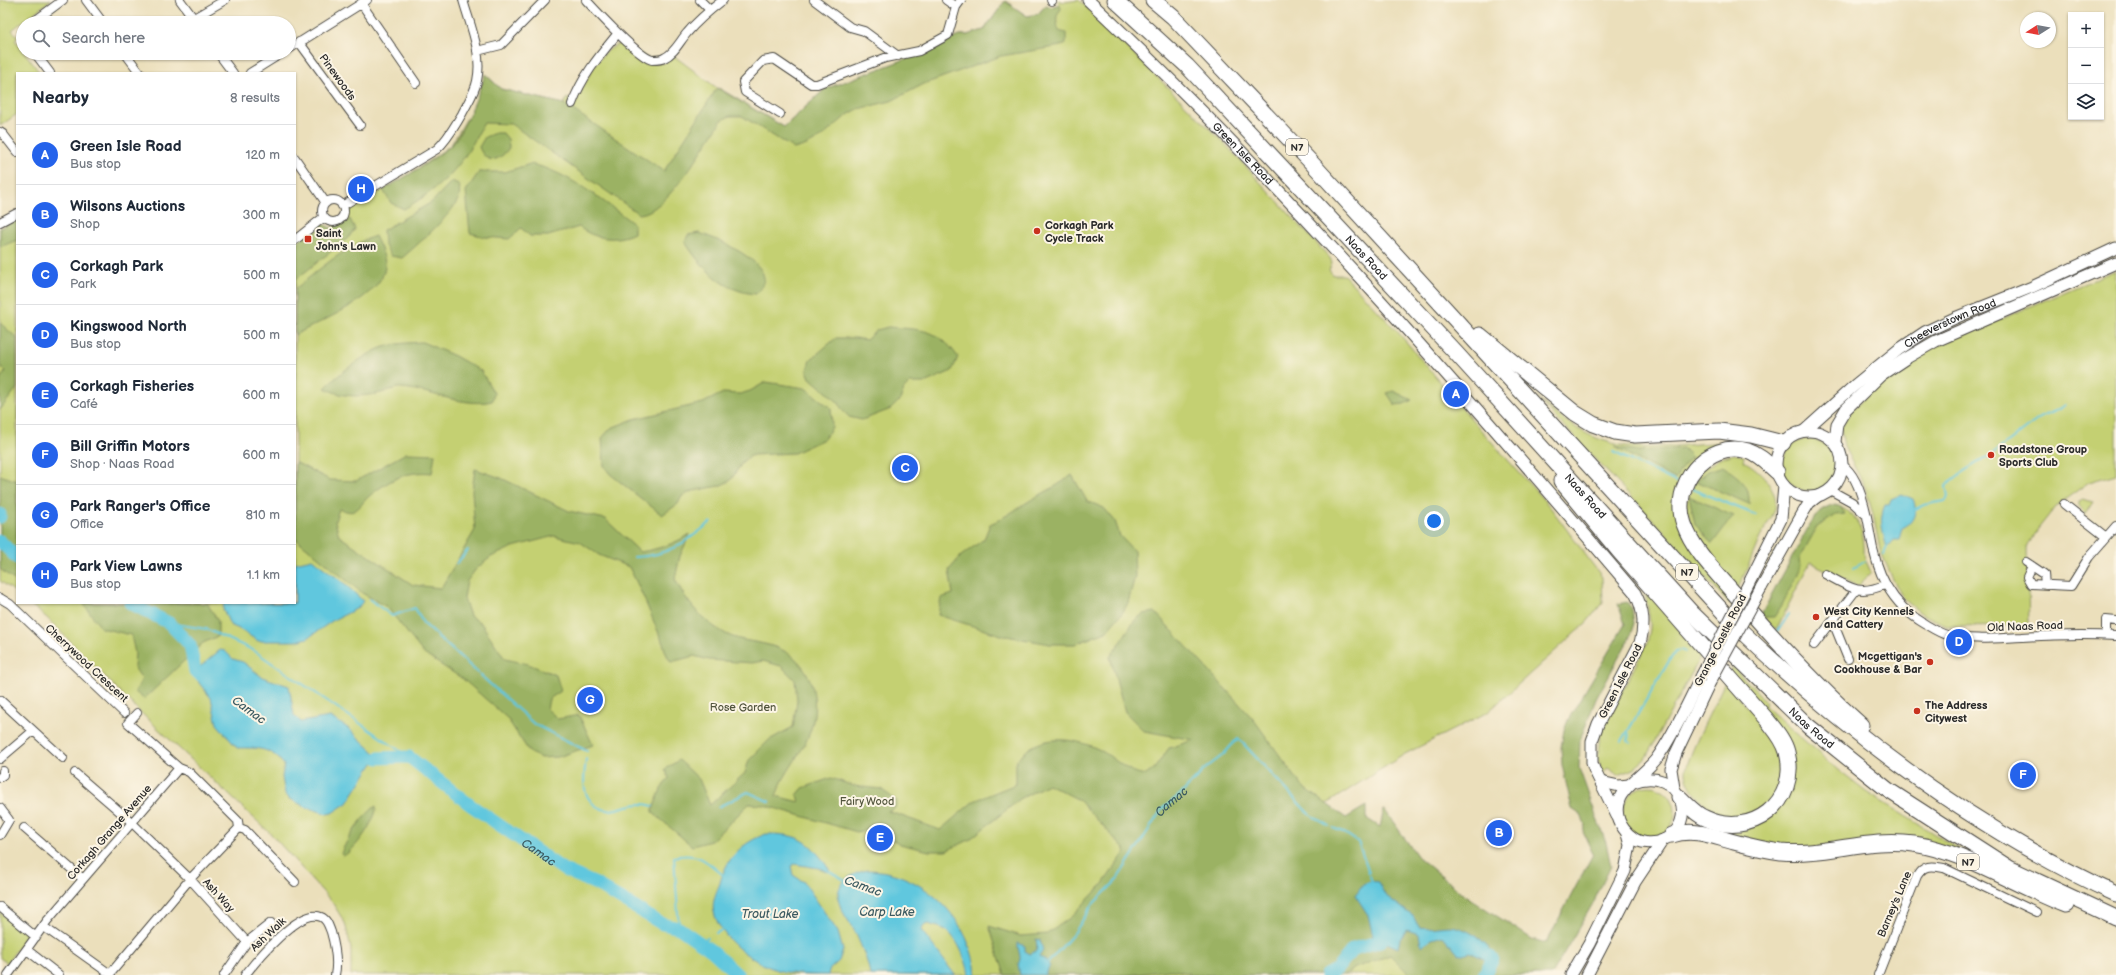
<!DOCTYPE html>
<html lang="en">
<head>
<meta charset="utf-8">
<style>
	body { margin:0; font-family:"Balsamiq Sans",sans-serif; background:#f6f6f7; color:#1f2937 }
	.controls { position:absolute; right:12px; top:12px; display:grid; overflow:hidden; border-radius:0px; box-shadow:0 1px 3px #0004 }
	.controls button { width:36px; height:36px; display:grid; place-items:center; padding:0; border:0; border-bottom:1px solid #e0e1e3; background:#fff; color:#1f2937; font:20px sans-serif }
	.compass { position:absolute; left:2020px; top:12px; width:36px; height:36px; border-radius:50%; background:#fff; box-shadow:0 1px 3px #0004; rotate:259deg }
	.you { position:absolute; left:1434px; top:521px; width:14px; height:14px; margin:-10px; border:3px solid #fff; border-radius:50%; background:#1a73e8; box-shadow:0 0 0 6px #1a73e833 }
	.badge { display:grid; place-items:center; width:26px; height:26px; border-radius:50%; background:#2563eb; color:#fff; font-size:13px; font-weight:700 }
	.pin { position:absolute; translate:-50% -50%; border:2px solid #fff; box-shadow:0 1px 4px #0006 }
	.list { margin:0; padding:0; list-style:none }
	h2 { display:flex; justify-content:space-between; align-items:center; height:52px; margin:0; padding:0 16px; font-size:17px }
	h2 small { font-size:13px; font-weight:400; color:#747a83 }
	.list li { display:grid; grid-template-columns:26px 1fr auto; gap:12px; align-items:center; box-sizing:border-box; height:60px; padding:0 16px; border-top:1px solid #e0e1e3 }
	.list b { display:block; font-size:15px; white-space:nowrap }
	.list p { margin:0; font-size:13px; white-space:nowrap; color:#747a83 }
	.list em { font-size:13px; font-style:normal; color:#747a83 }
	.icon { flex:none; width:22px; height:22px; fill:none; stroke:currentColor; stroke-width:2; stroke-linecap:round; stroke-linejoin:round }
	.map { position:relative; flex:none; width:2116px; height:975px; overflow:hidden }
	.search { position:absolute; background:#fff; box-shadow:0 1px 3px #0004; left:16px; top:16px; width:280px; height:44px; display:flex; align-items:center; gap:10px; box-sizing:border-box; padding:0 14px; border-radius:22px; color:#747a83; font-size:15px }
	.panel { position:absolute; background:#fff; box-shadow:0 1px 3px #0004; left:16px; top:72px; width:280px; height:532px; border-radius:0px }
	.map>svg:first-child { display:block }
	.green { fill:#c4d072; stroke:#787e4e }
	.forest { fill:#9bb264; stroke:#636e48 }
	.water { fill:#61c7de; stroke:#467984 }
	.lines { fill:none; stroke-linecap:round; stroke-linejoin:round }
	.stream { stroke:#61c7de; stroke-width:2 }
	.river { stroke:#61c7de; stroke-width:13 }
	.street-casing { stroke:#484641; stroke-width:10 }
	.secondary-casing { stroke:#484641; stroke-width:13 }
	.highway-casing { stroke:#484641; stroke-width:17 }
	.street { stroke:#fff; stroke-width:8 }
	.secondary { stroke:#fff; stroke-width:11 }
	.highway { stroke:#fff; stroke-width:15 }
	.secondary-bridge-casing { stroke:#484641; stroke-width:13; stroke-linecap:butt }
	.secondary-bridge { stroke:#fff; stroke-width:11 }
	.poi-dot { fill:#c8321e; stroke:#fcf5e5; stroke-width:1.5 }
	.labels { text-anchor:middle; stroke-width:4; stroke-linejoin:round; paint-order:stroke }
	.shield { fill:#fcf5e5; stroke:#6a6863; stroke-width:1 }
	.shield-label { font-size:10px; font-weight:bold; fill:#2b2b2b }
	.street-label { font-size:11px; fill:#2b2b2b; stroke:#fcf5e5 }
	.poi-label { font-size:11px; font-weight:bold; fill:#2b2b2b; stroke:#fcf5e5; text-anchor:start }
	.park-label { font-size:11px; fill:#51543d; stroke:#fcf5e5 }
	.water-label { font-size:12px; font-style:italic; fill:#3b5a61; stroke:#fcf5e5 }
</style>
</head>
<body>
<div class="map">
<svg width="2116" height="975" viewBox="0 0 2116 975">
	<rect width="100%" height="100%" fill="#fcf5e5"/>
	<filter id="ink" filterUnits="userSpaceOnUse"><feTurbulence type="fractalNoise" baseFrequency=".025" numOctaves="2"/><feDisplacementMap in="SourceGraphic" scale="8" xChannelSelector="R" yChannelSelector="G"/><feConvolveMatrix kernelMatrix="1 2 1 2 8 2 1 2 1" color-interpolation-filters="sRGB"/></filter>
	<filter id="wash" filterUnits="userSpaceOnUse"><feTurbulence type="fractalNoise" baseFrequency=".012" numOctaves="4" result="noise"/><feDisplacementMap in="SourceGraphic" scale="16" xChannelSelector="R" yChannelSelector="G"/><feGaussianBlur stdDeviation="0.9" result="paint"/><feColorMatrix in="noise" values="0 0 0 0 0 0 0 0 0 0 0 0 0 0 0 0 0 1.4 0 .05"/><feComposite in="paint" operator="in"/></filter>
	<g filter="url(#wash)">
		<rect width="100%" height="100%" fill="#ebdfbb"/>
		<path class="green" d="M0 0H51L12 30 18 37 15 40 40 73H17V114L0 126Z
			M1058 0 1064 2 1079 0 1224 143 1330 258 1332 263 1329 270 1333 275H1344L1397 331 1480 429 1550 507 1602 577 1603 602 1587 622 1488 712 1405 754 1320 808 1535 975H351V948L345 923 332 902 272 835 136 708 47 618 29 603H295V244L320 223 331 228 342 222 350 205 383 190 410 174 451 145 470 113 481 91 485 74 501 89 564 104 567 98 575 103C585 83 599 48 623 43L656 63H664L674 56 717 88 680 147 719 88 784 127 825 89 938 47 960 35H967L984 30 1005 1 1027 16 1038 14 1046 5 1051 7 1059 4Z
			M17 219V593L0 581V228Z
			M2116 270V474L2089 482 2056 506 2034 534 2027 548 2029 625 1948 626 1922 614 1905 600 1896 586 1880 550 1873 514 1865 487 1844 447 1841 429 1846 417 1886 375 1935 347Z
			M1535 396C1573 430 1604 450 1657 447 1683 446 1707 442 1733 443L1721 448 1675 500 1732 601 1730 605 1656 523Z
			M1783 465a26 26 0 1 1 52 0a26 26 0 1 1-52 0Z
			M1733 454 1744 456 1743 461C1759 468 1780 490 1775 509 1771 521 1762 531 1758 542 1751 559 1745 575 1737 590L1693 534 1686 502 1700 471 1719 459Z
			M2082 499 2094 502 2086 514 2079 507V502Z
			M1835 505C1857 512 1865 532 1864 552 1864 558 1869 567 1871 573L1858 586 1810 562 1776 630 1761 615 1816 515 1824 508Z
			M1646 589 1701 656 1645 759 1632 770 1618 775 1608 768 1603 772C1596 760 1598 745 1601 732L1647 643C1655 618 1645 611 1646 589Z
			M1733 667 1766 701 1765 706 1839 771 1866 792 1975 859 1938 844 1790 848 1722 834 1724 829 1761 823 1794 766 1729 673Z
			M1725 682 1772 734 1784 760 1780 790 1754 816 1719 818 1720 814C1705 807 1687 789 1686 772 1685 761 1718 697 1725 682Z
			M1623 812a26 26 0 1 1 52 0a26 26 0 1 1-52 0Z
			M0 912 15 925 17 923 29 932 7 963 0 958Z"/>
		<path class="forest" d="M1005 1 1027 16 1038 14 1046 5 1051 7 1060 4 1061 9C1055 16 1056 22 1059 31L1066 33V43L1061 46 1001 56 924 84 891 101 858 109 846 116 823 136 807 145 794 149 742 116H730L722 120C706 143 666 214 639 214L511 124 484 123C477 135 471 148 463 159 448 180 427 196 404 209L391 203 383 190C406 176 430 163 450 146 463 134 480 91 485 74L501 89 564 104 664 171 717 88 784 127 825 89 938 47 960 35H967L984 30Z
			M495 133H503L508 139 509 148C499 162 486 165 479 147L485 137Z
			M530 164C565 170 606 203 634 224V233C616 242 594 239 579 227L548 236H530L521 228 509 239 485 237 470 233 466 191 479 172H505Z
			M452 181 460 185C459 189 460 193 459 197 455 212 415 247 402 258L391 256 384 244 383 230 432 202Z
			M17 219V240L0 247V228Z
			M350 219 355 229 348 238 295 280V244L320 223 331 228Z
			M699 233C715 238 762 258 764 278 764 284 760 290 756 294 724 292 701 267 685 242L688 235Z
			M375 236C380 247 388 260 384 272 375 300 320 321 295 335V289C320 269 345 246 375 236Z
			M0 323 17 338V388L0 410V379L6 371 0 366Z
			M888 327C921 330 937 327 958 357L952 371 924 383H910L904 389 900 400 891 409 862 420 849 417 842 410 839 403 810 378 807 370 810 360 836 338H856L866 340 877 330Z
			M422 342 455 356 481 371 494 393 492 401C465 408 429 390 402 388 396 387 388 391 381 393 361 397 343 398 325 388 337 375 365 354 381 348 394 343 409 343 422 342Z
			M766 382 805 388 831 408 832 427 824 439 794 453 753 455 744 460 730 481 719 486 693 491 682 496 678 504 662 515 610 474 604 466 602 438 611 428 634 419 703 403 723 393 740 394 750 391Z
			M1393 391 1412 400 1404 404 1395 405 1387 393Z
			M1614 447 1639 451 1683 448 1692 457 1682 468 1675 479Z
			M406 453 435 454 432 473C406 470 387 481 367 498 363 502 360 508 354 511 349 513 344 510 339 509L335 521 339 536 413 585 441 588 475 530 472 491 475 469 501 478 569 511 605 519 640 552C659 549 674 544 690 534L680 556 675 579C688 604 701 620 726 634 741 642 759 641 775 647 811 659 822 698 810 732 803 753 784 772 776 796L799 802 797 795 803 788 831 778 854 786 881 789 897 801 895 808 888 811 940 830 974 801 1016 784V761C1020 757 1025 751 1030 748 1049 735 1077 739 1098 749 1116 758 1124 772 1146 775L1154 769 1169 748 1194 740 1144 731 1125 712 1110 657 1134 621 1143 614 1155 612 1254 720 1302 786 1346 818 1366 806V818L1380 827 1384 809 1418 857 1463 894 1532 939 1546 943 1593 854 1583 832 1585 824 1581 815 1572 809 1562 765 1561 747 1564 730 1568 720 1625 624 1618 604 1627 602 1632 609 1634 623 1629 639 1596 699 1580 740 1579 768 1606 843 1611 866 1592 905 1551 975H1410L1390 955 1355 968 1346 975H1188L1189 973 1171 970 1128 975H1005L989 926 1021 936 1047 934 1071 917 1102 885 1126 851 1079 800 1048 784 1020 799 969 840 946 851H929L900 844 886 835 869 829 857 832 764 805 749 804 711 841 692 846 652 812 661 789 669 778 665 769 679 760 699 779 710 805 745 773 749 760 769 740 793 727 797 700 795 680 781 666 763 661 752 663 709 660 694 656 671 662C664 652 665 647 660 636 650 613 641 590 629 567L599 555 580 542 554 536 513 547 491 557 476 569 467 581 464 598 470 616 481 623 505 659 528 664 556 675 561 691 549 699 547 709 558 719 579 715 593 745 558 757 541 758 530 753 507 718 463 679 424 654 387 607 362 593 295 538V462L330 480 356 481Z
			M1723 466C1739 478 1750 483 1749 504L1696 481 1708 471Z
			M0 475 17 481V580H14L0 569Z
			M1072 475 1087 501 1104 508 1115 521 1120 536 1134 551 1135 576 1128 603 1123 612 1106 632 1075 644H1050L1001 635 938 615 941 598 953 594 949 570 961 556 984 539 990 524C1007 517 1021 505 1038 496 1051 489 1060 484 1072 475Z
			M1689 496 1733 516 1712 544 1695 524Z
			M1831 505 1840 506 1845 514 1836 515 1817 527 1800 558 1801 566 1782 605 1774 617H1764L1761 615 1810 524 1820 511Z
			M83 603H207L218 621V636L203 643 144 699 135 692 142 679 134 667 135 653 131 635 101 628Z
			M376 806C378 818 354 852 343 856L341 854C345 841 365 813 376 806Z"/>
		<path class="water" d="M1902 494 1913 499C1918 511 1914 523 1902 528L1899 540H1894L1887 548C1883 533 1878 520 1885 505H1889L1891 499Z
			M312 559 344 583 363 601 358 608 332 621 308 638 297 641H258L239 629 230 625 223 609 224 603H295V563Z
			M220 650 225 651 233 659 243 662 262 677 289 686 294 715 301 722 330 717 348 728 377 755 395 757V760L386 759 373 763 347 803 332 813 327 814 306 807 290 799 285 794 282 777 284 765C271 747 258 748 237 748L217 724 211 698 199 683 195 671Z
			M766 834C801 834 810 841 829 869V872L818 868 794 864 791 866 793 875 804 882 838 932 843 950 839 961 830 969 828 975C812 975 794 975 777 970 752 962 720 939 714 912 711 904 717 891 720 883 726 858 743 842 766 834Z
			M867 870C915 870 960 909 972 954 974 961 976 968 976 975H969C967 961 958 939 946 930 941 927 933 926 928 924L923 926 922 931 955 975H870C868 961 862 948 856 934 852 925 845 917 841 908 831 885 849 874 867 870Z
			M1371 881 1378 882 1385 895 1413 916 1419 927C1430 929 1440 926 1451 926 1469 928 1491 944 1497 961L1486 971 1488 961 1470 952 1459 955 1443 936 1432 939 1421 946 1419 934 1407 930 1400 939 1398 948 1373 937 1368 915 1355 895 1363 884Z
			M1036 939 1040 940 1043 950 1039 956 1045 960 1050 966 1046 972V975H1020L1018 964C1023 957 1017 951 1018 943L1025 946V951L1030 954 1036 951 1037 946Z"/>
		<g class="lines">
			<g class="stream">
				<path d="M1613 452 1676 482"/>
				<path d="M1692 489 1756 515"/>
				<path d="M1913 510 1924 505 1944 501 1948 496 1946 487C1958 472 1978 464 1993 453 2009 442 2024 429 2040 418 2049 413 2057 412 2064 405"/>
				<path d="M1884 554 1887 547"/>
				<path d="M634 557C666 557 688 541 711 522"/>
				<path d="M456 564 468 550"/>
				<path d="M1854 568 1865 561"/>
				<path d="M369 599 392 616 415 608 423 623 534 724 587 751"/>
				<path d="M169 623 206 629 253 650 409 757"/>
				<path d="M1777 632 1789 614"/>
				<path d="M1628 732 1629 736 1628 741 1631 743"/>
				<path d="M1622 741 1675 651 1681 650 1686 652"/>
				<path d="M586 759C584 776 580 795 596 806 601 809 606 811 611 810 627 807 637 801 653 806"/>
				<path d="M718 807 748 792 770 802"/>
				<path d="M1333 828 1343 832 1358 842 1369 873"/>
				<path d="M827 870 846 881"/>
				<path d="M1370 876 1372 882"/>
				<path d="M679 928 674 857C699 852 705 860 723 875"/>
				<path d="M716 933 724 929"/>
				<path d="M698 941 708 938"/>
				<path id="s1" d="M1046 965 1075 932 1093 904 1116 881 1162 809 1182 793 1206 768 1223 755 1238 738 1309 814 1329 826"/>
			</g>
			<g class="river">
				<path d="M0 514V517"/>
				<path d="M0 541 17 558"/>
				<path d="M130 603 169 623 190 645 195 671 210 681"/>
				<path id="s2" d="M378 758 409 757 469 804 564 870 596 884 662 924 679 928 712 951 738 975"/>
				<path d="M1326 975 1337 969 1353 949 1381 941 1383 928H1386"/>
				<path d="M1484 975 1493 958 1490 956"/>
			</g>
		</g>
	</g>
	<g filter="url(#ink)">
		<g class="lines">
			<g class="street-casing">
				<path id="street" d="M86 0 103 23
					M180 0 197 23
					M586 0C597 12 639 57 652 60 656 60 661 60 664 58 674 54 680 41 687 33 697 21 710 10 723 0
					M700 0 710 10
					M814 0 850 27 864 31 898 56
					M946 0 956 7
					M1051 0 1052 1
					M361 3 416 83
					M194 18 225 0
					M32 23 63 0
					M299 42 360 125
					M289 49 367 0
					M477 51 501 45 545 0
					M35 53 50 73
					M125 53 140 73
					M218 53 233 73
					M250 73 282 53
					M572 104C582 76 600 55 618 33
					M780 114 745 92 743 82 763 61 774 59 811 84H817L885 58 919 51 948 35 956 7 961 0
					M0 132 3 134 17 152
					M295 158 326 203
					M322 211a11 11 0 1 1 22 0a11 11 0 1 1-22 0Z
					M342 206 437 149C448 139 454 127 462 114 467 104 475 92 477 81 483 54 470 25 463 0
					M0 222 17 213
					M295 240 324 217
					M1842 465C1859 475 1867 514 1870 533 1876 572 1890 604 1925 624 1932 628 1939 633 1947 635 1972 641 1997 638 2022 637 2053 635 2085 634 2116 636
					M1830 490 1852 502 1865 514
					M2064 504 2106 537
					M2026 562 2044 574 2045 585
					M2032 566 2027 577 2031 584 2071 586 2089 557 2116 526
					M1825 574C1849 587 1858 596 1884 585
					M0 598 10 604 124 713
					M1831 623 1835 627 1848 659
					M2106 630V620L2116 621
					M1814 645 1856 590
					M0 700 63 758
					M0 759 33 731
					M179 768 189 772 238 821 239 828 245 830 295 882
					M0 777 3 775V771
					M0 808 9 820 0 835
					M24 828 83 879
					M239 828 190 879 247 942
					M0 907 36 937
					M44 927 110 974 190 879 126 817 75 773
					M27 950 59 975
					M8 975 47 921 179 768 128 723 137 713
					M224 975 247 942 271 923
					M245 975C256 961 300 907 321 917 327 919 329 927 331 932 335 946 338 961 335 975
					M1878 975 1917 876C1924 864 1932 866 1944 868L2036 912"/>
			</g>
			<g class="secondary-casing">
				<g id="secondary">
					<path id="s3" d="M1088 0C1284 184 1461 388 1635 593 1644 610 1645 625 1640 643L1598 724 1592 741V763L1594 769 1617 816"/>
					<circle cx="1809" cy="464" r="33"/>
					<path id="s4" d="M1804 431 1855 385 1898 350 1925 332 1957 317 2032 287 2116 248"/>
					<path d="M1835 442 1837 424 1846 409 1881 375 1905 359 1936 341 2116 263"/>
					<path d="M1751 579 1781 519 1784 486"/>
					<path d="M1761 588 1803 513 1809 503 1818 496"/>
					<path d="M1601 782 1619 786 1629 785"/>
					<path d="M1633 782C1681 764 1700 825 1663 840 1653 844 1640 844 1632 837 1620 828 1614 814 1619 800 1623 786 1647 772 1657 758 1675 733 1688 702 1702 675"/>
					<path d="M1674 788 1671 769 1676 753 1709 684"/>
					<path d="M1571 975 1589 944 1625 871 1630 845 1627 834"/>
					<path d="M1587 975 1635 882 1663 840"/>
				</g>
			</g>
			<g class="highway-casing">
				<g id="highway">
					<path id="s5" d="M1115 0 1187 66 1456 353 1692 613 1808 726 1888 790 2009 868 2116 918"/>
					<path d="M1153 0 1173 17 1309 160 1737 627C1849 735 1974 829 2116 894"/>
					<path d="M1480 335 1575 413 1593 424 1615 432 1635 435 1719 431 1751 435 1783 443"/>
					<path d="M1777 472C1768 464 1760 455 1748 451 1706 439 1670 486 1684 524 1693 550 1716 572 1733 592 1774 639 1815 684 1861 725"/>
					<path d="M1561 481 1618 550 1768 721C1775 730 1784 740 1787 752 1800 802 1751 840 1705 818 1695 814 1687 804 1679 797"/>
					<path d="M1672 835C1694 828 1712 836 1734 842 1749 846 1765 850 1781 852 1826 856 1869 837 1914 844 1963 851 2018 887 2066 905"/>
				</g>
			</g>
			<use href="#street" class="street"/>
			<use href="#secondary" class="secondary"/>
			<use href="#highway" class="highway"/>
			<g class="secondary-bridge-casing">
				<path id="secondary-bridge" d="M1702 675 1751 579
					M1709 684 1761 588"/>
			</g>
			<use href="#secondary-bridge" class="secondary-bridge"/>
		</g>
	</g>
	<g class="poi-dot">
		<circle cx="1037" cy="231" r="4"/>
		<rect x="304" y="235" width="8" height="8" rx="2"/>
		<circle cx="1991" cy="455" r="4"/>
		<circle cx="1816" cy="617" r="4"/>
		<circle cx="1930" cy="662" r="4"/>
		<circle cx="1917" cy="711" r="4"/>
	</g>
	<g class="labels">
		<g class="shield">
			<rect x="1286" y="139" width="22" height="16" rx="3"/>
			<rect x="1676" y="564" width="22" height="16" rx="3"/>
			<rect x="1957" y="854" width="22" height="16" rx="3"/>
		</g>
		<g class="shield-label">
			<text x="1297" y="151">N7</text>
			<text x="1687" y="576">N7</text>
			<text x="1968" y="866">N7</text>
		</g>
		<g class="street-label">
			<text transform="translate(338 77) rotate(54)" y="4">Pinewoods</text>
			<text dy="4" stroke="none"><textPath href="#s3" startOffset="218">Green Isle Road</textPath></text>
			<text dy="4" stroke="none"><textPath href="#s5" startOffset="360">Naas Road</textPath></text>
			<text dy="4" stroke="none"><textPath href="#s4" startOffset="183">Cheeverstown Road</textPath></text>
			<text dy="4" stroke="none"><textPath href="#s5" startOffset="684">Naas Road</textPath></text>
			<text transform="translate(2025 626) rotate(-2)" y="4">Old Naas Road</text>
			<text transform="translate(1720 640) rotate(-63)" y="4">Grange Castle Road</text>
			<text transform="translate(87 663) rotate(43)" y="4">Cherrywood Crescent</text>
			<text transform="translate(1620 681) rotate(-63)" y="4">Green Isle Road</text>
			<text dy="4" stroke="none"><textPath href="#s5" startOffset="1008">Naas Road</textPath></text>
			<text transform="translate(109 832) rotate(-49)" y="4">Corkagh Grange Avenue</text>
			<text transform="translate(219 895) rotate(48)" y="4">Ash Way</text>
			<text transform="translate(1894 904) rotate(-67)" y="4">Barney's Lane</text>
			<text transform="translate(268 934) rotate(-43)" y="4">Ash Walk</text>
		</g>
		<g class="poi-label">
			<text x="1045" y="229">Corkagh Park<tspan x="1045" dy="13">Cycle Track</tspan></text>
			<text x="316" y="237">Saint<tspan x="316" dy="13">John's Lawn</tspan></text>
			<text x="1999" y="453">Roadstone Group<tspan x="1999" dy="13">Sports Club</tspan></text>
			<text x="1824" y="615">West City Kennels<tspan x="1824" dy="13">and Cattery</tspan></text>
			<text x="1922" y="660" text-anchor="end">Mcgettigan's<tspan x="1922" dy="13">Cookhouse &amp; Bar</tspan></text>
			<text x="1925" y="709">The Address<tspan x="1925" dy="13">Citywest</tspan></text>
		</g>
		<g class="park-label">
			<text x="743" y="711">Rose Garden</text>
			<text x="867" y="805">Fairy Wood</text>
		</g>
		<g class="water-label">
			<text transform="translate(249 710) rotate(36)" y="4">Camac</text>
			<text dy="4" stroke="none"><textPath href="#s1" startOffset="207">Camac</textPath></text>
			<text dy="4" stroke="none"><textPath href="#s2" startOffset="192">Camac</textPath></text>
			<text transform="translate(863 886) rotate(20)" y="4">Camac</text>
			<text x="887" y="916">Carp Lake</text>
			<text x="770" y="918">Trout Lake</text>
		</g>
	</g>
</svg>
<div class="controls">
<button>+</button>
<button>−</button>
<button><svg class="icon" aria-label="layers" viewBox="0 0 24 24"><path d="M12 4l9 5-9 5-9-5zM3 14l9 5 9-5"/></svg></button>
</div>
<svg class="compass" viewBox="-18 -18 36 36"><path d="M0-13l5 13h-10z" fill="#e53935"/><path d="M0 13l5-13h-10z" fill="#747a83"/></svg>
<div class="you"></div>
<div class="pin badge" style="left:1456px;top:394px">A</div>
<div class="pin badge" style="left:1499px;top:833px">B</div>
<div class="pin badge" style="left:905px;top:468px">C</div>
<div class="pin badge" style="left:1959px;top:642px">D</div>
<div class="pin badge" style="left:880px;top:838px">E</div>
<div class="pin badge" style="left:2023px;top:775px">F</div>
<div class="pin badge" style="left:590px;top:700px">G</div>
<div class="pin badge" style="left:361px;top:189px">H</div>
<div class="search"><svg class="icon" aria-label="search" viewBox="0 0 24 24"><circle cx="10" cy="10" r="6"/><path d="M15 15l6 6"/></svg>Search here</div>
<section class="panel">
<h2>Nearby<small>8 results</small></h2>
<ul class="list">
<li><span class="badge">A</span><div><b>Green Isle Road</b><p>Bus stop</p></div><em>120 m</em></li>
<li><span class="badge">B</span><div><b>Wilsons Auctions</b><p>Shop</p></div><em>300 m</em></li>
<li><span class="badge">C</span><div><b>Corkagh Park</b><p>Park</p></div><em>500 m</em></li>
<li><span class="badge">D</span><div><b>Kingswood North</b><p>Bus stop</p></div><em>500 m</em></li>
<li><span class="badge">E</span><div><b>Corkagh Fisheries</b><p>Café</p></div><em>600 m</em></li>
<li><span class="badge">F</span><div><b>Bill Griffin Motors</b><p>Shop · Naas Road</p></div><em>600 m</em></li>
<li><span class="badge">G</span><div><b>Park Ranger's Office</b><p>Office</p></div><em>810 m</em></li>
<li><span class="badge">H</span><div><b>Park View Lawns</b><p>Bus stop</p></div><em>1.1 km</em></li>
</ul>
</section>
</div>
</body>
</html>
